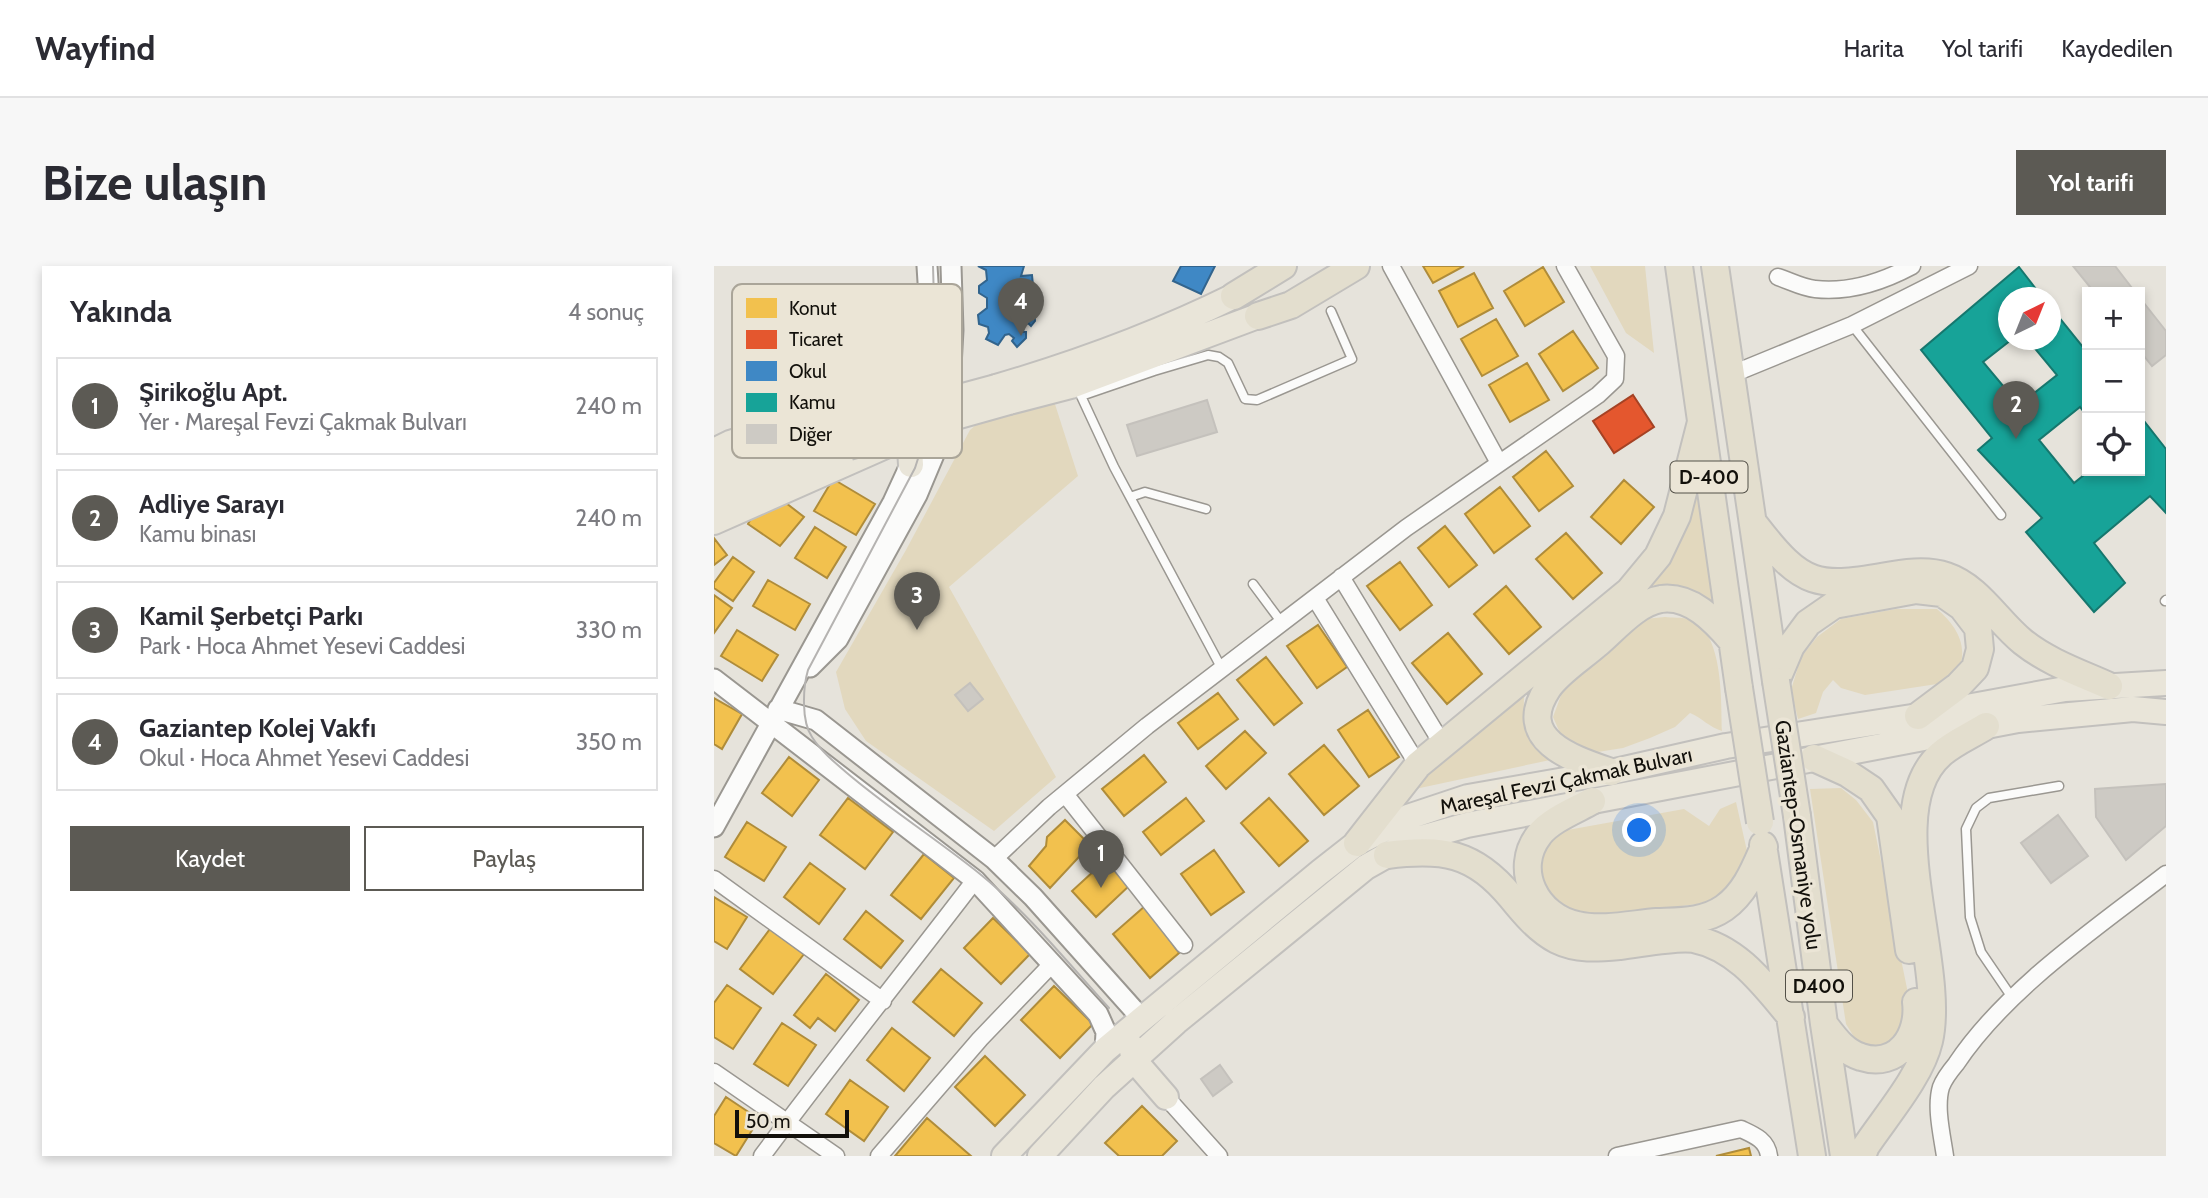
<!DOCTYPE html>
<html lang="tr">
<head>
<meta charset="utf-8">
<style>
	body { margin:0; font-family:Cabin,sans-serif; background:#f7f7f7; color:#2b2b33 }
	.controls { position:absolute; right:21px; top:21px; display:grid; overflow:hidden; border-radius:0px; box-shadow:0 4px 10px #0003 }
	.controls button { width:63px; height:63px; display:grid; place-items:center; padding:0; border:0; border-bottom:2px solid #e1e1e2; background:#fff; color:#2b2b33; font:35px sans-serif }
	.compass { position:absolute; left:1284px; top:21px; width:63px; height:63px; border-radius:50%; background:#fff; box-shadow:0 4px 10px #0003; rotate:43deg }
	.scale { position:absolute; left:21px; bottom:18px; width:114px; box-sizing:border-box; padding-left:7px; border:4px solid #12100b; border-top:0; font-size:19px; line-height:24px; white-space:nowrap; color:#12100b; -webkit-text-stroke:5px #ebe5d6; paint-order:stroke }
	.you { position:absolute; left:926px; top:565px; width:24px; height:24px; margin:-18px; border:5px solid #fff; border-radius:50%; background:#1a73e8; box-shadow:0 0 0 10px #1a73e833 }
	.badge { display:grid; place-items:center; width:46px; height:46px; border-radius:50%; background:#5c5a54; color:#fff; font-size:23px; font-weight:700 }
	.pin { position:absolute; translate:-50% -58px; filter:drop-shadow(0 2px 4px #0008) }
	.pin::after { content:''; position:absolute; top:37px; width:24px; height:21px; background:inherit; clip-path:polygon(0 0,100% 0,50% 100%) }
	.list { margin:0; padding:0; list-style:none }
	h2 { display:flex; justify-content:space-between; align-items:center; height:91px; margin:0; padding:0 28px; font-size:30px }
	h2 small { font-size:23px; font-weight:400; color:#7c7c81 }
	.list li { display:grid; grid-template-columns:46px 1fr auto; gap:21px; align-items:center; box-sizing:border-box; height:98px; margin:0 14px 14px; padding:0 14px; border:2px solid #e1e1e2; border-radius:0px }
	.list b { display:block; font-size:26px; white-space:nowrap }
	.list p { margin:0; font-size:23px; white-space:nowrap; color:#7c7c81 }
	.list em { font-size:23px; font-style:normal; color:#7c7c81 }
	.actions { display:flex; gap:14px; padding:21px 28px }
	.actions a { flex:1; padding:16px 0; border:2px solid #5c5a54; border-radius:0px; text-align:center; font-size:24px; color:#5c5a54 }
	.actions .main { background:#5c5a54; color:#fff }
	.icon { flex:none; width:38px; height:38px; fill:none; stroke:currentColor; stroke-width:2; stroke-linecap:round; stroke-linejoin:round }
	.map { position:relative; flex:none; width:1452px; height:890px; overflow:hidden; border-radius:0px }
	header { display:flex; align-items:center; gap:42px; box-sizing:border-box; height:98px; padding:0 35px; background:#fff; border-bottom:2px solid #e1e1e2 }
	header strong { font-size:33px }
	nav { display:flex; gap:38px; margin-inline-start:auto; font-size:24px }
	.intro { display:flex; align-items:center; justify-content:space-between; box-sizing:border-box; height:168px; padding:0 42px }
	h1 { margin:0; font-size:49px }
	.button { padding:18px 32px; border-radius:0px; background:#5c5a54; color:#fff; font-size:24px; font-weight:700 }
	main { display:flex; gap:42px; padding:0 42px }
	aside { flex:1; background:#fff; border-radius:0px; box-shadow:0 4px 10px #0003 }
	.map>svg:first-child { display:block }
	.green { fill:#e2d8be }
	.homes { fill:#f2c14e; stroke:#af8c3a; stroke-width:2 }
	.shops { fill:#e4572e; stroke:#a54224; stroke-width:2 }
	.schools { fill:#3f88c5; stroke:#32648d; stroke-width:2 }
	.public { fill:#17a398; stroke:#16776e; stroke-width:2 }
	.building { fill:#cdcac4; stroke:#c4c1bc; stroke-width:2 }
	.lines { fill:none; stroke-linecap:round; stroke-linejoin:round }
	.service-casing { stroke:#9a9791; stroke-width:11 }
	.minor-casing { stroke:#9a9791; stroke-width:19 }
	.tertiary-casing { stroke:#9a9791; stroke-width:23 }
	.primary-casing { stroke:#c2c0bd; stroke-width:28 }
	.trunk-casing { stroke:#c2c0bd; stroke-width:30 }
	.service { stroke:#fbfbfa; stroke-width:8 }
	.minor { stroke:#fbfbfa; stroke-width:16 }
	.tertiary { stroke:#fbfbfa; stroke-width:19 }
	.primary { stroke:#e9e5d9; stroke-width:24 }
	.trunk { stroke:#e3dece; stroke-width:26 }
	.tram { stroke:#b5b3b1; stroke-width:2 }
	.primary-bridge-casing { stroke:#c2c0bd; stroke-width:28; stroke-linecap:butt }
	.trunk-bridge-casing { stroke:#c2c0bd; stroke-width:30; stroke-linecap:butt }
	.primary-bridge { stroke:#e9e5d9; stroke-width:24 }
	.trunk-bridge { stroke:#e3dece; stroke-width:26 }
	.labels { text-anchor:middle; stroke-width:7; stroke-linejoin:round; paint-order:stroke }
	.shield { fill:#ebe5d6; stroke:#535048; stroke-width:2 }
	.shield-label { font-size:19px; font-weight:bold; fill:#12100b }
	.street-label { font-size:21px; fill:#12100b; stroke:#ebe5d6 }
	.key { fill:#ebe5d6; stroke:#aaa599; stroke-width:2 }
	.key-label { font-size:19px; fill:#12100b }
</style>
</head>
<body>
<header>
<strong>Wayfind</strong>
<nav><a>Harita</a><a>Yol tarifi</a><a>Kaydedilen</a></nav>
</header>
<div class="intro"><h1>Bize ulaşın</h1><a class="button">Yol tarifi</a></div>
<main>
<aside>
<h2>Yakında<small>4 sonuç</small></h2>
<ul class="list">
<li><span class="badge">1</span><div><b>Şirikoğlu Apt.</b><p>Yer · Mareşal Fevzi Çakmak Bulvarı</p></div><em>240 m</em></li>
<li><span class="badge">2</span><div><b>Adliye Sarayı</b><p>Kamu binası</p></div><em>240 m</em></li>
<li><span class="badge">3</span><div><b>Kamil Şerbetçi Parkı</b><p>Park · Hoca Ahmet Yesevi Caddesi</p></div><em>330 m</em></li>
<li><span class="badge">4</span><div><b>Gaziantep Kolej Vakfı</b><p>Okul · Hoca Ahmet Yesevi Caddesi</p></div><em>350 m</em></li>
</ul>
<div class="actions"><a class="main">Kaydet</a><a>Paylaş</a></div>
</aside>
<div class="map">
<svg width="1452" height="890" viewBox="0 0 1452 890">
	<rect width="100%" height="100%" fill="#e6e3db"/>
	<path class="green" d="M876 0H931L940 87 912 67Z
		M339 132 364 210 235 321 342 511 280 565 152 475 131 443 122 406 192 284 256 164 278 145Z
		M985 223 1003 341 938 319Z
		M1182 343H1223C1237 355 1250 371 1248 391 1248 398 1240 409 1236 416L1151 429 1127 422 1119 414 1109 426 1102 447 1084 453 1077 424 1087 391 1103 371 1127 353Z
		M951 351C958 352 967 351 974 353 1010 363 1007 435 1008 465 995 461 988 452 976 447L961 461 936 472 909 482 871 488 850 476 839 451 849 424 930 353Z
		M811 421C807 455 813 470 836 494L692 525Z
		M1127 522 1142 534 1159 556 1197 742C1189 769 1188 776 1159 783L1142 774 1132 758 1096 523Z
		M1022 536 1033 585 1023 609 1007 631 983 638 881 651 852 644 835 628 827 605 828 589 837 574 848 565 970 543 995 560 1006 543Z"/>
	<path class="homes" d="M709 0H750L719 17Z
		M829 1 850 36 811 60 790 25Z
		M760 7 779 42 744 61 725 25Z
		M782 53 804 90 768 110 747 73Z
		M859 65 884 102 849 125 825 88Z
		M813 97 835 134 796 156 775 119Z
		M832 185 859 220 825 245 799 211Z
		M119 213 161 238 142 269 100 245Z
		M910 214 940 241 907 278 877 251Z
		M786 221 816 260 780 287 751 248Z
		M72 237 90 251 66 280 34 258 37 252Z
		M731 260 763 299 735 321 704 282Z
		M101 261 132 281 113 312 81 292Z
		M852 267 888 307 859 333 822 293Z
		M0 272 13 289 0 299Z
		M19 291 40 306 19 335 0 322V317Z
		M686 296 718 339 686 364 653 320Z
		M54 314 96 338 81 364 39 340Z
		M792 320 827 361 795 388 760 348Z
		M0 329 18 342 0 367Z
		M604 359 633 401 603 422 573 380Z
		M23 364 64 389 48 415 7 390Z
		M734 367 768 408 733 438 698 397Z
		M552 391 588 437 560 459 523 414Z
		M504 427 524 453 484 483 464 457Z
		M0 432 28 448 8 483 0 478Z
		M654 444 685 491 655 511 624 464Z
		M531 465 552 487 512 523 492 500Z
		M610 479 645 520 610 549 575 508Z
		M430 489 452 516 410 550 388 523Z
		M75 491 105 514 78 550 48 527Z
		M134 532 179 566 151 603 106 569Z
		M472 532 490 555 447 589 429 566Z
		M555 532 594 575 565 600 527 557Z
		M351 554 376 579 336 622 315 600 332 580 333 571Z
		M33 556 72 581 50 615 11 591Z
		M500 584 530 626 497 649 467 608Z
		M210 588 240 612 207 653 177 629Z
		M392 594 416 619 382 651 358 625Z
		M96 597 131 623 105 658 70 631Z
		M0 631 33 651 13 683 0 675Z
		M431 640 465 687 436 712 399 668Z
		M152 645 189 675 167 702 130 673Z
		M279 652 316 688 287 718 250 682Z
		M56 663 90 688 59 728 26 703Z
		M227 703 268 737 240 770 199 736Z
		M112 708 145 734 121 765 104 752 96 762 80 749Z
		M13 719 47 742 19 783 0 771V737Z
		M340 720 379 758 346 792 307 754Z
		M68 757 102 779 74 820 40 798Z
		M178 762 216 792 190 825 153 794Z
		M271 790 311 829 281 860 241 821Z
		M136 814 174 841 150 875 112 848Z
		M12 831 45 853 22 890 0 877V850Z
		M428 840 463 875 448 890H405L391 877Z
		M213 852 257 890H181Z
		M1035 882 1037 890H1002Z"/>
	<path class="shops" d="M919 129 940 161 900 187 879 155Z"/>
	<path class="schools" d="M264 0H310L307 10 318 9 320 30 308 32V37L312 43 316 41 320 43 321 55 317 60 314 57 310 60 309 66H312V72L303 81 298 75 300 72 295 68 291 69 284 79 272 73 275 67 274 61 265 58 264 49 273 42V32L265 27V20L273 14 272 4Z
		M467 0H501L487 28 459 15Z"/>
	<path class="public" d="M1305 1 1329 32H1294V74H1297L1269 96 1305 139 1343 109 1314 74H1336V40L1373 86V150L1366 141 1325 174 1360 217 1375 205H1426V150L1452 183V247L1436 230 1380 277 1411 317 1380 346 1312 266 1328 252 1264 184 1278 172 1207 84Z"/>
	<path class="building" d="M1359 0H1401L1421 26H1380Z
		M1426 32 1452 65V89L1438 100 1426 85Z
		M493 134 503 166 423 190 413 159Z
		M256 417 269 433 254 445 241 429Z
		M1452 518V560L1412 594 1382 551 1381 523Z
		M1344 549 1374 590 1337 617 1307 577Z
		M506 799 518 816 499 830 487 813Z"/>
	<g class="lines">
		<g class="service-casing">
			<path id="service" d="M1138 59 1287 249
				M416 231 431 226 492 243
				M539 318 568 357
				M1451 335 1452 334
				M508 403 400 201 367 130 440 105 494 89 505 91 514 97 531 133 543 134 638 93 617 45
				M1299 733 1267 686 1256 651 1252 563 1262 542 1275 532 1345 520"/>
		</g>
		<g class="minor-casing">
			<path id="minor" d="M677 0 785 197
				M1064 11C1076 15 1089 22 1101 23 1136 27 1168 16 1198 0
				M1016 109 1138 59 1255 0
				M627 311 729 479
				M601 332 704 499
				M351 528 470 679
				M280 593 335 541 433 460 692 262 884 129 901 113 902 90 851 0
				M0 613 169 735
				M0 806 122 890
				M452 831 505 890
				M48 890C117 797 190 707 261 614
				M165 890 266 773 338 698
				M903 890 1027 863C1040 869 1053 874 1055 890
				M1231 890C1228 869 1221 841 1227 821 1230 813 1237 804 1242 798 1292 723 1381 663 1452 608"/>
		</g>
		<g class="tertiary-casing">
			<path id="tertiary" d="M212 150 218 80 213 0
				M96 401 124 373 203 229 234 155 239 64 237 0
				M0 413 261 614 384 748 392 766 391 784
				M64 443 102 454 280 593 319 631 428 753
				M0 561 179 236 202 186"/>
		</g>
		<g class="primary-casing">
			<path id="primary" d="M282 121C364 97 443 68 520 30
				M295 136 357 120 544 50
				M0 185 16 177 173 129 205 103 218 80
				M0 209 49 188 134 161
				M0 233 67 202 130 182
				M0 256 183 175H192L196 182 197 199
				M417 780 420 794 452 831
				M290 890 391 784 428 753 606 606 643 577 694 551 754 531 897 506 1012 480 1204 450 1351 423 1452 417
				M326 890 390 821 462 756 652 601 700 574 753 559 1304 454 1419 443 1452 446"/>
		</g>
		<g class="trunk-casing">
			<path id="trunk" d="M965 0 1025 422
				M1001 0 1062 415
				M520 30 569 0
				M544 50 577 39 642 0
				M1041 259C1089 321 1102 323 1179 309 1196 306 1215 304 1232 310 1265 321 1283 355 1309 376 1334 396 1366 407 1395 420
				M1063 413 1077 380 1094 357 1120 339 1202 324 1228 327 1248 341 1264 362 1266 383 1261 402 1244 420 1204 450
				M1100 492 1133 507 1157 523 1176 550 1195 684
				M897 506C859 493 799 474 834 422 845 406 867 392 882 379 901 363 922 337 947 333 977 329 1001 355 1018 375
				M878 535C862 544 836 554 825 569 798 604 823 651 863 659 888 665 918 658 943 656 966 655 990 656 1010 642 1031 627 1040 604 1050 581
				M1083 550 1110 758 1130 890
				M643 577 704 499 915 325 944 290 963 250 987 156
				M1049 579 1098 890
				M673 589C728 582 760 586 797 631 810 647 824 664 843 674 863 684 884 682 906 680 925 678 962 670 980 673 1024 682 1050 719 1077 751
				M1110 758C1120 771 1130 786 1147 791 1184 803 1206 769 1202 736
				M1148 890 1152 880C1172 850 1207 810 1215 775 1233 698 1163 544 1227 488 1239 477 1258 469 1272 460"/>
		</g>
		<use href="#service" class="service"/>
		<use href="#minor" class="minor"/>
		<use href="#tertiary" class="tertiary"/>
		<use href="#primary" class="primary"/>
		<use href="#trunk" class="trunk"/>
		<path class="tram" d="M219 0 222 105 217 152 201 202 94 404C89 421 87 455 98 471 108 487 125 500 139 512 180 546 225 575 266 608 314 647 353 696 395 742"/>
		<g class="primary-bridge-casing">
			<path id="primary-bridge" d="M134 161 282 121
				M135 181 295 136"/>
		</g>
		<g class="trunk-bridge-casing">
			<path id="trunk-bridge" d="M1062 415 1083 550
				M1025 422 1046 556"/>
		</g>
		<use href="#primary-bridge" class="primary-bridge"/>
		<use href="#trunk-bridge" class="trunk-bridge"/>
	</g>
	<g class="labels">
		<g class="shield">
			<rect x="956.5" y="195.5" width="77" height="31" rx="5"/>
			<rect x="1072" y="704.5" width="66" height="31" rx="5"/>
		</g>
		<g class="shield-label">
			<text x="995" y="218">D-400</text>
			<text x="1105" y="727">D400</text>
		</g>
		<g class="street-label">
			<text transform="translate(852 515) rotate(-12)" y="7">Mareşal Fevzi Çakmak Bulvarı</text>
			<text transform="translate(1084 569) rotate(82)" y="7">Gaziantep-Osmaniye yolu</text>
		</g>
	</g>
	<rect x="18" y="18" width="230" height="174" rx="10" class="key"/>
	<rect x="32" y="32" width="31" height="20" fill="#f2c14e"/>
	<rect x="32" y="64" width="31" height="19" fill="#e4572e"/>
	<rect x="32" y="95" width="31" height="20" fill="#3f88c5"/>
	<rect x="32" y="127" width="31" height="19" fill="#17a398"/>
	<rect x="32" y="158" width="31" height="20" fill="#cdcac4"/>
	<g class="key-label">
		<text x="75" y="49">Konut</text>
		<text x="75" y="80">Ticaret</text>
		<text x="75" y="112">Okul</text>
		<text x="75" y="143">Kamu</text>
		<text x="75" y="175">Diğer</text>
	</g>
</svg>
<div class="controls">
<button>+</button>
<button>−</button>
<button><svg class="icon" aria-label="locate" viewBox="0 0 24 24"><circle cx="12" cy="12" r="6"/><path d="M12 2v4M12 18v4M2 12h4M18 12h4"/></svg></button>
</div>
<svg class="compass" viewBox="-18 -18 36 36"><path d="M0-13l5 13h-10z" fill="#e53935"/><path d="M0 13l5-13h-10z" fill="#7c7c81"/></svg>
<div class="scale">50 m</div>
<div class="you"></div>
<div class="pin badge" style="left:387px;top:622px">1</div>
<div class="pin badge" style="left:1302px;top:173px">2</div>
<div class="pin badge" style="left:203px;top:364px">3</div>
<div class="pin badge" style="left:307px;top:70px">4</div>
</div>
</main>
</body>
</html>
